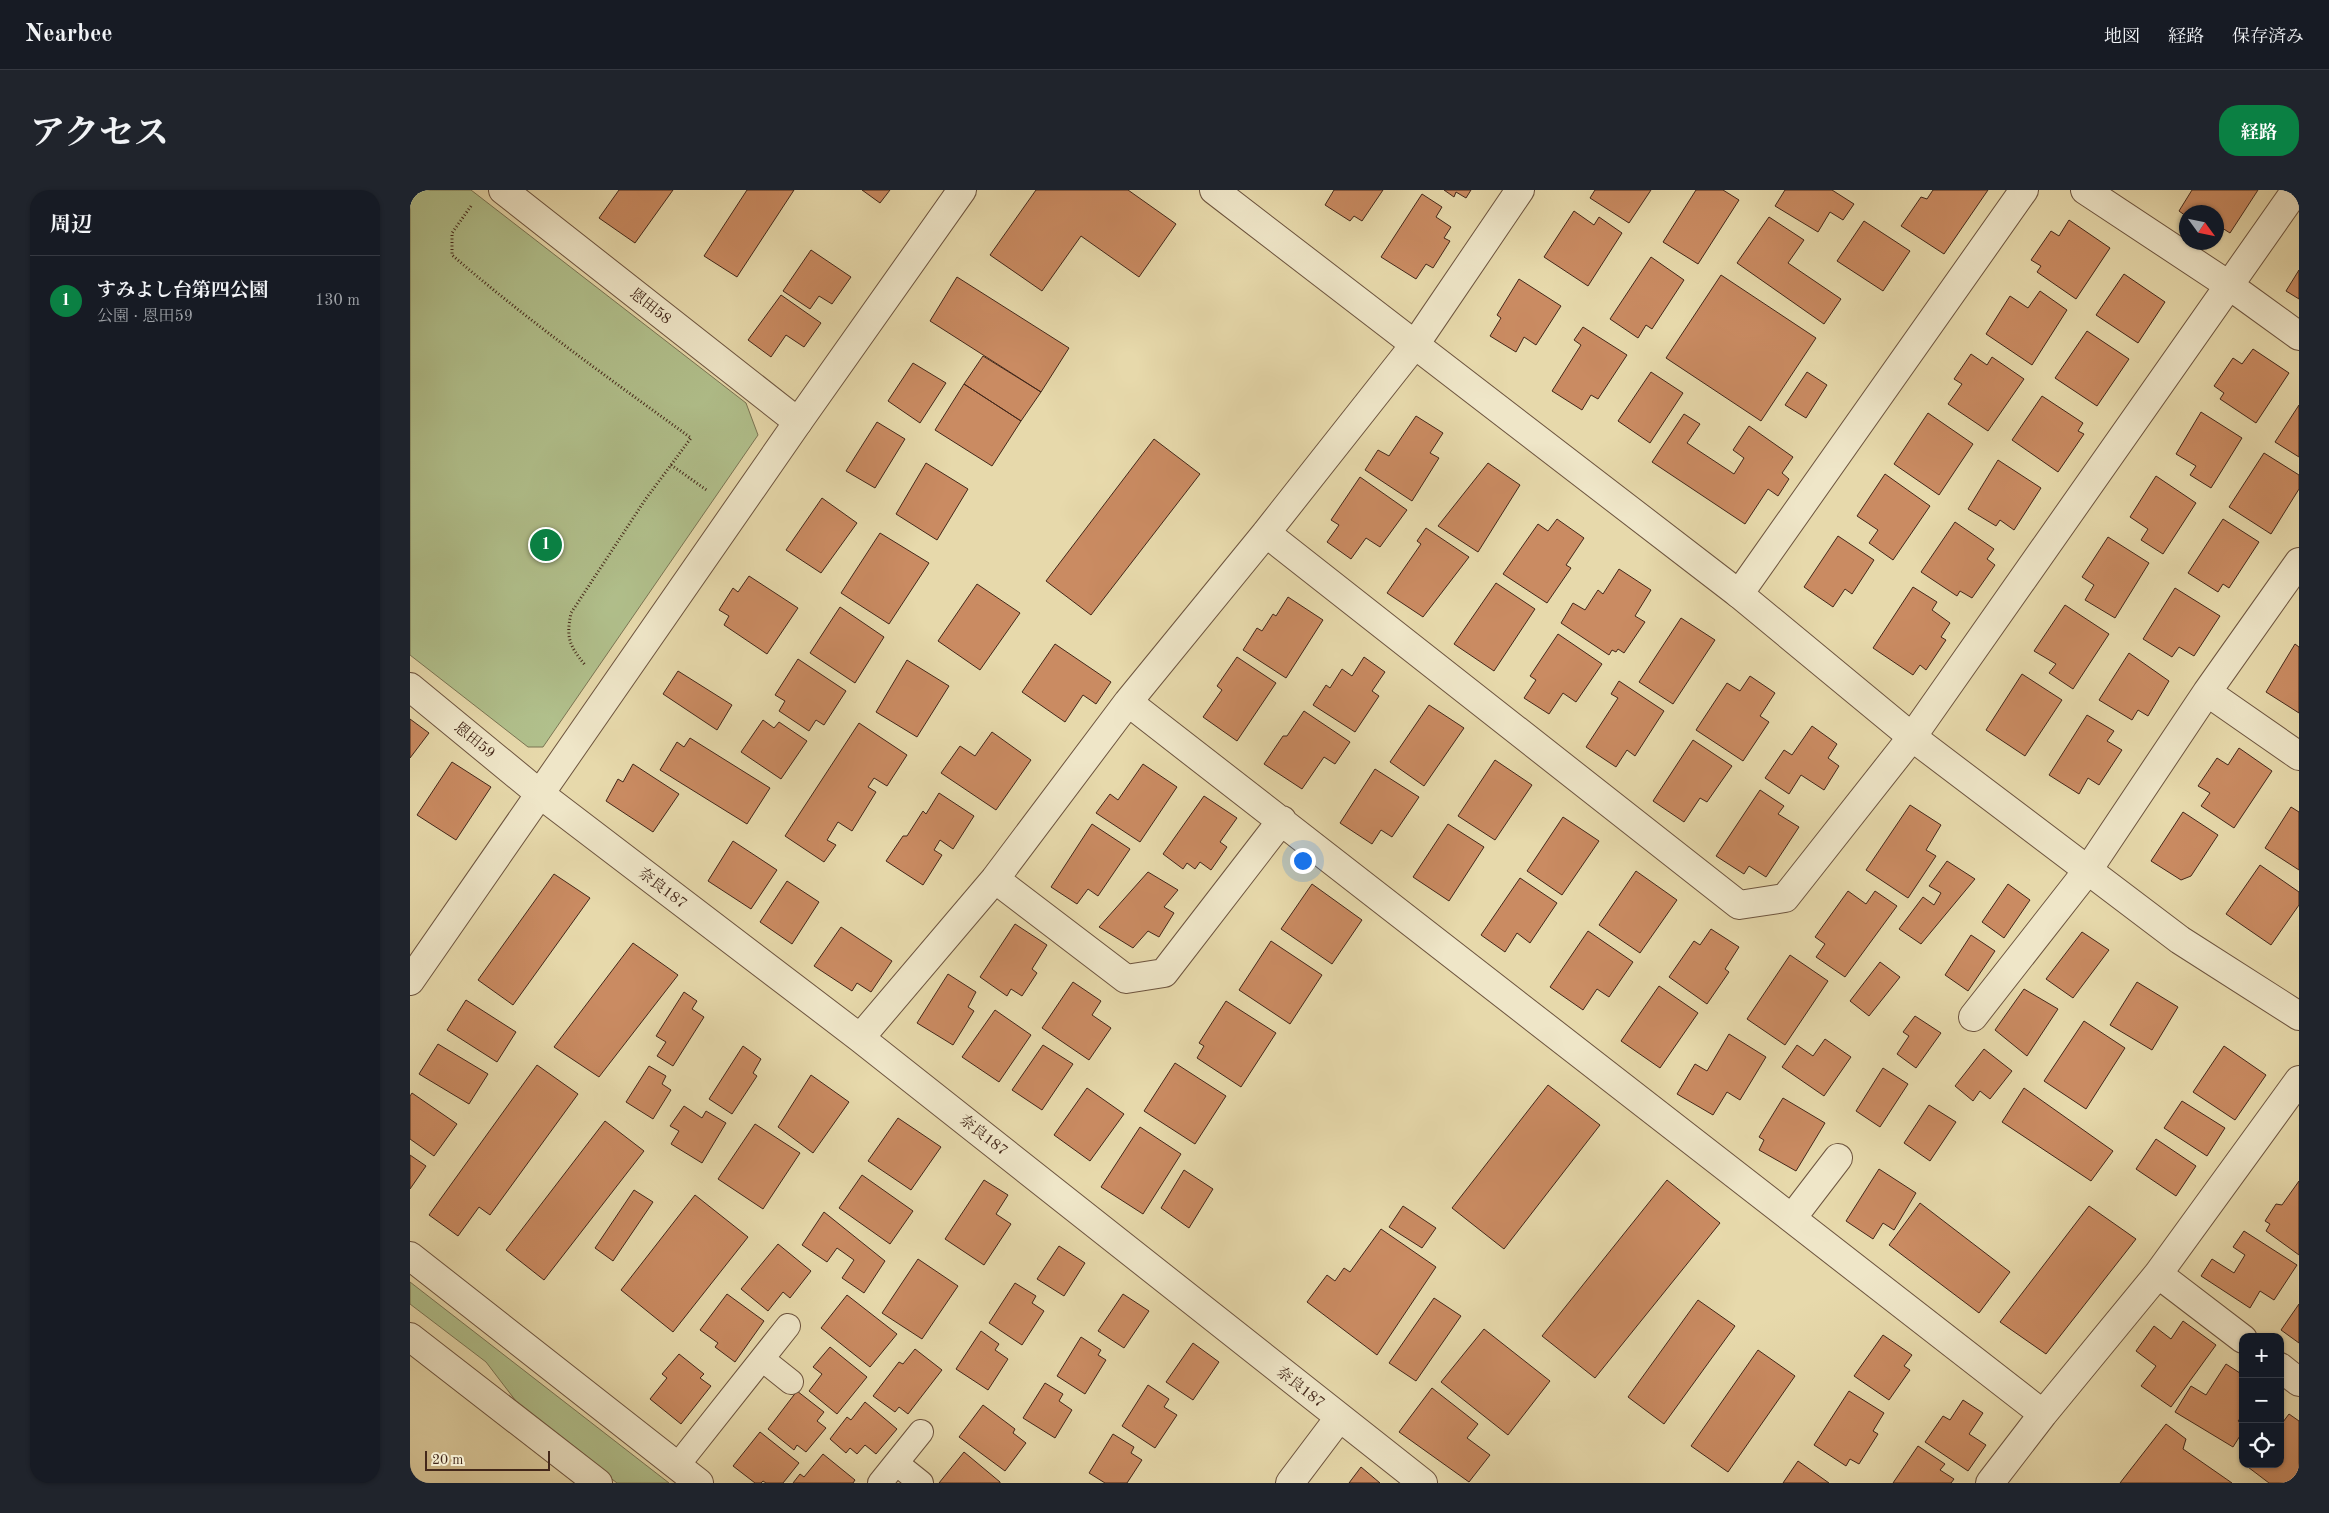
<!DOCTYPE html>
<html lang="ja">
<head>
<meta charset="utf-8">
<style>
	body { margin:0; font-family:"Old Standard TT","Noto Serif JP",serif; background:#20242c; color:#f1f3f6 }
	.controls { position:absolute; right:15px; bottom:15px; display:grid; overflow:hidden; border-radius:10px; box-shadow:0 1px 4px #0004 }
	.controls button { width:45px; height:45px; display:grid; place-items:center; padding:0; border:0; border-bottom:1px solid #363941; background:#171b24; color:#f1f3f6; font:25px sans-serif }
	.compass { position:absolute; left:1769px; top:15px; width:45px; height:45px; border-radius:50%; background:#171b24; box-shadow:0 1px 4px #0004; rotate:123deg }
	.scale { position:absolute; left:15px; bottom:12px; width:125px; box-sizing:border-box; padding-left:5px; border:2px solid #44281a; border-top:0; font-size:14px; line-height:18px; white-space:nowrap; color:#44281a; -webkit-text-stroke:4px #efe6c8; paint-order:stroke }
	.you { position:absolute; left:892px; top:670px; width:18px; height:18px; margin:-12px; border:4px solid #fff; border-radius:50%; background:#1a73e8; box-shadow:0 0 0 8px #1a73e833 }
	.badge { display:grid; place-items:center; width:32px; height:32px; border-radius:50%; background:#0b8043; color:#fff; font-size:16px; font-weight:700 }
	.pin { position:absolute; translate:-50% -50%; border:2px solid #fff; box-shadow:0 1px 5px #0006 }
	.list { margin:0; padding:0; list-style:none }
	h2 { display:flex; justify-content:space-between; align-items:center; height:65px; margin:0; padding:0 20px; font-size:21px }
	h2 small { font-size:16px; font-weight:400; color:#9ea1a6 }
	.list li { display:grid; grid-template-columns:32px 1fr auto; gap:15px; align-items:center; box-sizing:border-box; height:90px; padding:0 20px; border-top:1px solid #363941 }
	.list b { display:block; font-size:19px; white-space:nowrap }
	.list p { margin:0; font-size:16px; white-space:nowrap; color:#9ea1a6 }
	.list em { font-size:16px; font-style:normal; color:#9ea1a6 }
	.icon { flex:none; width:28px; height:28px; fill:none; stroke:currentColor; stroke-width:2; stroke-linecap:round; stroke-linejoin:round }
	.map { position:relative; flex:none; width:1889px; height:1293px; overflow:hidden; border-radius:20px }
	header { display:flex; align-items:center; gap:30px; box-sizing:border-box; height:70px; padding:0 25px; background:#171b24; border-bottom:1px solid #363941 }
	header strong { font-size:24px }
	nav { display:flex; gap:28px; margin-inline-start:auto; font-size:18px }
	.intro { display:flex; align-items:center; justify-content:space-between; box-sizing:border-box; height:120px; padding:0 30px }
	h1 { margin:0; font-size:35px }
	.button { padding:12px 22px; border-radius:20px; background:#0b8043; color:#fff; font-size:18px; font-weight:700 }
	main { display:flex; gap:30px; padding:0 30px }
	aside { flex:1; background:#171b24; border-radius:20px; box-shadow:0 1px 4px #0004 }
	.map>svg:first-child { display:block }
	.green { fill:#b1c08c; stroke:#7a7453 }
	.building { fill:#ca8b62; stroke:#44281a }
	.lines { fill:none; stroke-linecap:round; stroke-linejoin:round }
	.service-casing { stroke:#6d543e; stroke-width:26 }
	.minor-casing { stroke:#6d543e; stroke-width:30 }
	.tertiary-casing { stroke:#6d543e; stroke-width:30 }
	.path { stroke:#44281a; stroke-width:3; stroke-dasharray:1 2.5; stroke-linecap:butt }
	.service { stroke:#efe6c8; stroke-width:24 }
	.minor { stroke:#efe6c8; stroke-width:28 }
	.tertiary { stroke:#efe6c8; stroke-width:28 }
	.labels { text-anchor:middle; stroke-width:4.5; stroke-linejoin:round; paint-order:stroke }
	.street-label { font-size:15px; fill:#44281a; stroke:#efe6c8 }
</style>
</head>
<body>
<header>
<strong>Nearbee</strong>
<nav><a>地図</a><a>経路</a><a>保存済み</a></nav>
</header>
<div class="intro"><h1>アクセス</h1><a class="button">経路</a></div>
<main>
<aside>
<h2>周辺<small></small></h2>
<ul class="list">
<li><span class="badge">1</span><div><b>すみよし台第四公園</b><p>公園 · 恩田59</p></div><em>130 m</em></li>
</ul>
</aside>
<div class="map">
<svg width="1889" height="1293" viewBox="0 0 1889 1293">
	<rect width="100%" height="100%" fill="#e7d9ab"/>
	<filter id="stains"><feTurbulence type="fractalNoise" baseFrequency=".004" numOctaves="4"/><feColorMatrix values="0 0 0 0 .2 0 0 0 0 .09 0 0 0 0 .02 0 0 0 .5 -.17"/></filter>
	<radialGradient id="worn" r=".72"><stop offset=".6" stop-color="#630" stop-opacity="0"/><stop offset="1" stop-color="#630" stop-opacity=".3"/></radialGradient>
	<path class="green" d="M0 0H61L336 213 348 245 133 557H118L0 465Z
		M0 1092 259 1293H207L112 1219 76 1172 0 1114Z"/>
	<path class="building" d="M209 0H263L225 53 189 28Z
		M337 0H384L327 87 294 66Z
		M452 0H480L470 13Z
		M626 0H718L766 34 729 87 671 46 632 101 580 65Z
		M924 0H973L952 31 944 26 940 31 915 15Z
		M1034 0H1061L1056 8 1046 2 1044 7Z
		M1185 0H1241L1219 33 1180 8Z
		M1286 0H1313L1329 10 1288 74 1253 52Z
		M1375 0H1422L1444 14 1433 30 1420 22 1408 42 1365 16Z
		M1523 0H1578L1534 64 1491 36 1511 7 1517 9Z
		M1782 0H1848L1820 43 1809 36 1806 39V22H1776V26L1769 21Z
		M1012 4 1032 17 1026 27 1041 37 1034 48 1040 51 1023 78 1016 74 1006 89 971 67Z
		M1164 21 1184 35 1189 27 1212 43 1178 96 1134 67Z
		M1359 27 1394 50 1378 73 1431 109 1414 134 1327 73Z
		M1659 30 1700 58 1666 109 1627 82 1631 76 1621 70 1641 41 1649 46Z
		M1454 31 1500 61 1473 101 1427 71Z
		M401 60 441 87 422 114 409 106 400 119 373 101Z
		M1241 67 1274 90 1242 139 1236 135 1228 148 1200 129Z
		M1889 80V109L1876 101Z
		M1714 84 1755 112 1728 153 1686 125Z
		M1311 85 1406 148 1351 231 1256 168Z
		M547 87 659 158 631 202 520 131Z
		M1109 89 1151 116 1126 155 1114 147 1106 162 1080 146 1091 128 1087 125Z
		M1630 101 1657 120 1622 175 1576 144 1600 106 1618 118Z
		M371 105 411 133 394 157 376 145 361 167 338 150Z
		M1173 137 1217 165 1188 209 1181 205 1172 220 1142 201 1171 155 1164 150Z
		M1677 141 1719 169 1687 216 1645 188Z
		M1843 159 1879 183 1846 233 1810 209 1814 203 1804 196 1823 168 1832 174Z
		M1561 164 1577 175 1582 167 1614 189 1578 241 1538 214 1552 194 1544 189Z
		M573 166 631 202 611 231 554 194Z
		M503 173 536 193 510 233 478 211Z
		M1241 182 1273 203 1240 253 1208 231Z
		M1397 182 1417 195 1396 228 1375 215Z
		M554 194 611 231 582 276 525 240Z
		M1632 206 1673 233 1668 241 1674 244 1648 282 1602 250Z
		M1889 215V267L1865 252Z
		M1791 222 1832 248 1801 298 1780 285 1786 276 1766 264Z
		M1518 223 1563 254 1529 305 1484 274Z
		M1274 224 1290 234 1277 253 1324 284 1334 268 1323 260 1339 236 1383 267 1372 283 1379 289 1368 306 1358 299 1335 334 1242 272Z
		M1006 226 1033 243 1020 263 1029 268 1002 311 955 280 968 260 979 266Z
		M467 232 495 249 465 298 436 281Z
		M744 249 790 284 681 425 636 391Z
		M1854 263 1889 285V299L1861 344 1819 317Z
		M1588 270 1631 298 1604 340 1590 330 1586 336 1558 319Z
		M516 273 558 299 527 350 486 324Z
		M1078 273 1110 295 1068 362 1028 336Z
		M1475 284 1520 316 1483 370 1459 353 1468 340 1447 326Z
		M1746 286 1786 313 1753 364 1731 350 1738 339 1720 327Z
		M950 287 997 320 970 357 956 348 941 369 917 352 929 335 921 330Z
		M412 308 447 333 411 383 376 360Z
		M1147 329 1174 348 1156 375 1161 378 1137 413 1093 384 1128 334 1138 341Z
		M1813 329 1849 352 1819 398 1813 394 1808 402 1778 383Z
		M1545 332 1584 359 1577 369 1585 375 1562 408 1550 401 1547 406 1511 382Z
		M1016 338 1059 367 1013 427 977 403 1011 354 1007 351Z
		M470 343 519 373 479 434 431 403Z
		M1428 346 1464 370 1442 404 1435 399 1423 417 1394 397Z
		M1698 347 1739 373 1705 428 1675 410 1684 395 1672 387Z
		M1209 379 1241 400 1225 426 1235 432 1214 463 1208 459 1206 462 1202 460 1199 465 1151 433 1163 413 1175 420 1188 400 1193 404Z
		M339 386 388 418 357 464 314 435 319 426 309 420 323 398 328 402Z
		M1086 393 1125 419 1084 481 1044 454Z
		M567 394 610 423 570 480 528 451Z
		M1503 397 1527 412 1522 420 1540 433 1531 447 1536 450 1516 480 1510 475 1503 485 1463 458Z
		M1765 398 1810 426 1784 466 1769 457 1762 467 1733 449Z
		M878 407 913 430 876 488 833 460 847 438 852 441 863 424 866 426Z
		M1655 415 1699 444 1663 499 1639 483 1646 474 1624 461Z
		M430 417 474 447 445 493 400 463Z
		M1271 428 1305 450 1263 514 1229 492Z
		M1148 444 1192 474 1166 512 1153 503 1139 524 1114 508 1126 490 1120 486Z
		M645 454 701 492 686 514 673 505 655 532 612 502Z
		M1885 454 1889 457V523L1856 502Z
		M1719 463 1759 491 1738 526 1728 520 1722 530 1689 510Z
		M827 467 866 493 827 551 793 527 812 500 807 496Z
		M954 467 975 482 962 501 969 506 945 542 903 515 916 495 920 498 932 479 942 486Z
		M388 469 436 501 414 535 406 530 399 541 369 521 375 511 365 505Z
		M497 470 539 496 507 547 466 522Z
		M268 481 322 515 307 540 253 504Z
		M1612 484 1652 510 1615 566 1576 540Z
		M1340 486 1365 503 1350 526 1359 532 1333 571 1286 540 1317 493 1330 501Z
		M1209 491 1254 521 1225 566 1217 560 1206 577 1176 557 1208 508 1201 504Z
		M1019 515 1054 538 1014 596 980 572Z
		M894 521 940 552 925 574 914 567 892 599 854 574 873 546H877Z
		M1677 525 1704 541 1697 551 1712 560 1689 595 1678 588 1669 604 1639 585Z
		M0 529 19 543 0 568Z
		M353 530 364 538 369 532 397 551 371 589 331 562Z
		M449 533 497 565 477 596 464 588 458 597 466 602 442 641 428 632 417 650 426 655 414 672 375 646Z
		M1402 536 1427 554 1418 568 1429 576 1414 600 1391 585 1379 604 1355 588 1374 560 1382 565Z
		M582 542 621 570 586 620 531 583 550 556 565 566Z
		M280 548 360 598 337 634 250 580 267 552 274 557Z
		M1283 550 1322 576 1297 612 1290 608 1274 632 1243 611Z
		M1829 558 1862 581 1824 638 1791 616 1800 603 1788 596 1807 568 1818 575Z
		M1085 570 1122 595 1085 650 1048 626Z
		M42 572 81 597 46 650 7 625Z
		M223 574 269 604 243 642 196 611 208 589 213 592Z
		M733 574 767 597 730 652 686 623 700 604 708 610Z
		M965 579 1009 607 982 647 971 640 962 654 930 633Z
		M1350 600 1374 616 1368 624 1389 637 1356 687 1339 676 1334 684 1306 666Z
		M529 603 564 626 543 659 530 650 524 660 532 665 513 695 476 671 493 646H497L513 621 516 624Z
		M794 606 827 628 810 652 817 657 801 680 790 672 785 679 777 673 773 679 753 664Z
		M1500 615 1531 635 1516 660 1526 666 1498 708 1456 680Z
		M1881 617 1889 622V680L1855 658Z
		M1773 622 1808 645 1781 686 1771 690 1741 671Z
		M1153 627 1189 651 1152 705 1117 681Z
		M682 634 720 659 688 706 678 699 667 714 641 697Z
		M1038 634 1074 657 1039 711 1003 687Z
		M323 651 367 680 341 719 298 691Z
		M1537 671 1565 689 1511 754 1489 739 1513 707 1524 715 1531 703 1519 696Z
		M1850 675 1889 702V715L1861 755 1816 724Z
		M1226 681 1267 710 1230 763 1189 735Z
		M738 682 768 700 754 717 764 723 749 747 738 741 723 758 689 737Z
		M144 684 180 708 103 815 68 790Z
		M1110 688 1147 713 1120 753 1107 743 1095 762 1071 745Z
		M377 691 409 712 382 754 350 732Z
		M902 694 952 730 922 774 871 739Z
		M1598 694 1620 710 1594 748 1572 732Z
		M1438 701 1456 714 1465 701 1487 716 1435 787 1406 767 1415 754 1405 747Z
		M605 734 637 755 622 779 627 783 612 806 601 799 597 806 570 787Z
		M431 737 482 771 461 802 447 793 442 801 404 776Z
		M1301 739 1329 757 1315 779 1319 782 1297 814 1259 787 1284 751 1290 755Z
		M1178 741 1223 772 1199 807 1187 799 1173 820 1140 797Z
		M1672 742 1699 760 1663 808 1636 789Z
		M1561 745 1585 761 1558 801 1535 785Z
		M861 751 912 785 880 834 829 800Z
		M223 753 268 785 189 887 144 857Z
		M1380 765 1418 791 1375 855 1337 829Z
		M1470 772 1490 787 1459 826 1440 811Z
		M538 784 566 802 558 817 564 821 543 855 507 833Z
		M663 792 691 811 682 825 701 838 679 870 632 838Z
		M1727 792 1768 817 1742 860 1700 835Z
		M1249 796 1288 823 1250 878 1211 851Z
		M1614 799 1648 819 1617 866 1585 840Z
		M274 802 287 811 282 819 294 827 263 876 247 866 256 852 246 846Z
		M56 810 106 842 87 872 37 840Z
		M816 811 866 843 831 897 787 868 794 856 789 853Z
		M585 820 621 845 589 892 552 867Z
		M1505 826 1531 843 1506 878 1487 864 1499 846 1493 842Z
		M1674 831 1715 858 1676 919 1634 891Z
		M1319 844 1356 867 1330 910 1317 902 1303 925 1267 904 1285 874 1297 881Z
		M1415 849 1441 867 1414 906 1372 877 1387 855 1403 866Z
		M28 854 78 884 59 914 9 884Z
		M633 855 663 874 632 920 602 900Z
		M333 856 351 869 343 883 347 886 322 924 299 909Z
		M1814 856 1856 885 1825 930 1783 902Z
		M1574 859 1602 881 1580 909 1570 901 1563 911 1545 896Z
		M765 873 816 906 785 954 734 921Z
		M127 875 168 904 80 1025 69 1017 48 1046 19 1025Z
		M239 876 256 886 252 894 261 900 243 929 216 912Z
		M1473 878 1498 894 1470 937 1446 921Z
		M401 885 439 912 403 963 368 937Z
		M1138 895 1190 935 1094 1059 1042 1018Z
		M677 898 714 924 680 971 644 945Z
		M1614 898 1703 961 1681 991 1592 932Z
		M2 903 47 934 24 966 0 949V906Z
		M1373 908 1415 933 1386 981 1349 960 1354 950 1349 947Z
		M1772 911 1815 938 1797 966 1754 938Z
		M1519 915 1546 932 1520 971 1494 953Z
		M274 916 292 928 296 921 316 933 292 973 261 954 269 941 260 936Z
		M488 928 531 957 501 1000 458 971Z
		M195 931 234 961 134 1090 96 1060Z
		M345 934 390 963 353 1019 308 989Z
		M730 937 771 964 733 1024 691 997Z
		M1746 949 1786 976 1766 1006 1726 979Z
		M0 965 16 976 0 999Z
		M1469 979 1506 1003 1484 1040 1473 1033 1463 1049 1436 1031Z
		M774 980 803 999 779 1038 751 1018Z
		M452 985 503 1021 480 1054 429 1018Z
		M574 990 598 1005 586 1024 601 1034 574 1075 535 1049Z
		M1257 990 1310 1033 1185 1188 1132 1146Z
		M1889 991V1065L1856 1041 1860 1034 1855 1031 1866 1014 1872 1015Z
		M224 1000 243 1012 203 1071 185 1058Z
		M285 1005 338 1047 263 1142 211 1100Z
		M1510 1013 1600 1082 1569 1123 1479 1055Z
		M993 1016 1026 1038 1012 1058 979 1037Z
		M1679 1016 1726 1049 1636 1164 1590 1132Z
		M414 1022 475 1071 454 1103 432 1088 444 1070 427 1058 417 1072 392 1055Z
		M971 1039 1026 1077 967 1165 897 1112 917 1085 925 1091 934 1078 940 1082Z
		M1834 1041 1887 1075 1864 1110 1850 1101 1840 1118 1791 1086 1802 1069 1824 1083 1835 1065 1823 1057Z
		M368 1054 401 1081 380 1108 373 1102 358 1121 331 1099Z
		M649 1056 675 1073 654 1106 627 1089Z
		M508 1069 548 1096 512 1149 472 1123Z
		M605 1093 626 1106 622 1113 634 1121 612 1155 579 1133Z
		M317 1104 354 1131 325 1172 305 1157 308 1153 290 1140Z
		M713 1104 739 1121 714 1158 688 1141Z
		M437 1105 487 1144 460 1177 411 1138Z
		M1024 1108 1051 1126 1006 1191 979 1173Z
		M1288 1110 1325 1136 1254 1234 1218 1207Z
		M1889 1114V1153L1871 1140Z
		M1773 1131 1806 1155 1761 1217 1731 1196 1746 1176 1726 1161 1744 1136 1761 1149Z
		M1074 1139 1140 1191 1098 1245 1031 1192Z
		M571 1141 589 1154 585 1160 598 1169 578 1200 546 1179Z
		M1473 1145 1502 1165 1494 1176 1500 1180 1479 1210 1444 1186Z
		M671 1147 691 1160 688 1165 696 1170 675 1204 647 1186Z
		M783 1153 809 1172 783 1210 756 1192Z
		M420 1157 457 1187 427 1224 399 1201 412 1184 403 1177Z
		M505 1159 532 1180 498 1224 489 1217 485 1222 463 1206 489 1172 493 1174Z
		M1348 1160 1385 1186 1318 1282 1281 1256Z
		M269 1164 294 1184 290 1188 301 1196 271 1234 240 1209 257 1188 252 1184Z
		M1816 1174 1833 1185V1225L1828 1231 1833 1234V1241L1823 1257 1765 1222 1781 1196 1796 1205Z
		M635 1193 653 1204 649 1211 662 1220 645 1248 613 1228Z
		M738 1195 759 1209 754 1217 767 1225 745 1258 712 1236Z
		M1022 1198 1068 1234 1057 1248 1080 1265 1059 1292 989 1242Z
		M387 1201 414 1222 407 1231 416 1238 396 1262 387 1255 384 1260 358 1239Z
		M1439 1201 1474 1223 1463 1241 1468 1244 1449 1274 1440 1269 1436 1276 1404 1255Z
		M1553 1210 1573 1223 1559 1244 1576 1255 1558 1281 1515 1252 1533 1226 1540 1230Z
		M455 1212 487 1239 466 1264 455 1255 447 1264 440 1258 436 1263 420 1249 437 1227 441 1230Z
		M573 1215 605 1239 603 1243 616 1253 595 1281 549 1247Z
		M1879 1224 1889 1231V1283L1883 1293H1859L1834 1274H1870V1236Z
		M1756 1234 1776 1249 1773 1259 1822 1293H1710Z
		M350 1242 389 1273 373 1293H356L353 1291 351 1293H345L323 1276Z
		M703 1244 724 1257 721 1263 732 1270 717 1293H695L679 1283Z
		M1508 1256 1535 1274 1530 1280 1544 1289 1541 1293H1483Z
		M554 1262 590 1292V1293H529Z
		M413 1264 445 1290 443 1293H383L390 1284 394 1287Z
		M1388 1271 1419 1293H1373Z
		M951 1277 970 1293H939Z"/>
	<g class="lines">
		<g class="service-casing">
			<path id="service" d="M352 1169 381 1192
				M486 1273 511 1293
				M267 1276 378 1136
				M470 1293 511 1242"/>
		</g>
		<g class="minor-casing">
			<path id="minor" d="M93 0 388 232
				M1675 0 1820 96 1889 146
				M856 343 1329 715 1375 708 1502 547 1886 0
				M1329 404 1614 0
				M0 497 130 604 450 848 1013 1293
				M1797 502 1889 566
				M718 512 1633 1224
				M585 689 716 789 754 783 872 630
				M1563 827 1678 680 1797 502 1889 372
				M450 848 585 689 718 512 856 343 1006 153 1110 0
				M1382 1028 1428 968
				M0 1066 289 1293
				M1748 1084 1833 1149
				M0 1147 188 1293
				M1870 1177 1889 1192
				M880 1293 929 1228
				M1580 1293 1633 1224 1748 1084 1889 890"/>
		</g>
		<g class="tertiary-casing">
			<path id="tertiary" d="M804 0 1329 404 1502 547 1770 750 1889 826
				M0 791 388 232 552 0"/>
		</g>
		<path class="path" d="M61 16 42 43V65C118 131 200 189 281 248L235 310 161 423C156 448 159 455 175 475
			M261 275 298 301"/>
		<use href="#service" class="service"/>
		<use href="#minor" class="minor"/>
		<use href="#tertiary" class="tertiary"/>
	</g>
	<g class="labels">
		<g class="street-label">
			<text transform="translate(241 116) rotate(38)" y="5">恩田58</text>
			<text transform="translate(65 550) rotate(39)" y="5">恩田59</text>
			<text transform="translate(253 698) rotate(37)" y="5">奈良187</text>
			<text transform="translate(574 945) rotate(38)" y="5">奈良187</text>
			<text transform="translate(891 1197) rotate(38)" y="5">奈良187</text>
		</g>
	</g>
	<rect width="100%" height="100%" filter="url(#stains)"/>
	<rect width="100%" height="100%" fill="url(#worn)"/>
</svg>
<div class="controls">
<button>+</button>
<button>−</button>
<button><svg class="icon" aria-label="locate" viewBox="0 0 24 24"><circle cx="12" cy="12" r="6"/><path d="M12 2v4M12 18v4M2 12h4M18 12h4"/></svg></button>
</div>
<svg class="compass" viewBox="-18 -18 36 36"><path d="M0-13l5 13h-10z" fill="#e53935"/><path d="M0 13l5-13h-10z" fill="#9ea1a6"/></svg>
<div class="scale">20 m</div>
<div class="you"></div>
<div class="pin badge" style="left:136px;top:355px">1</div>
</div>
</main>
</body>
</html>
